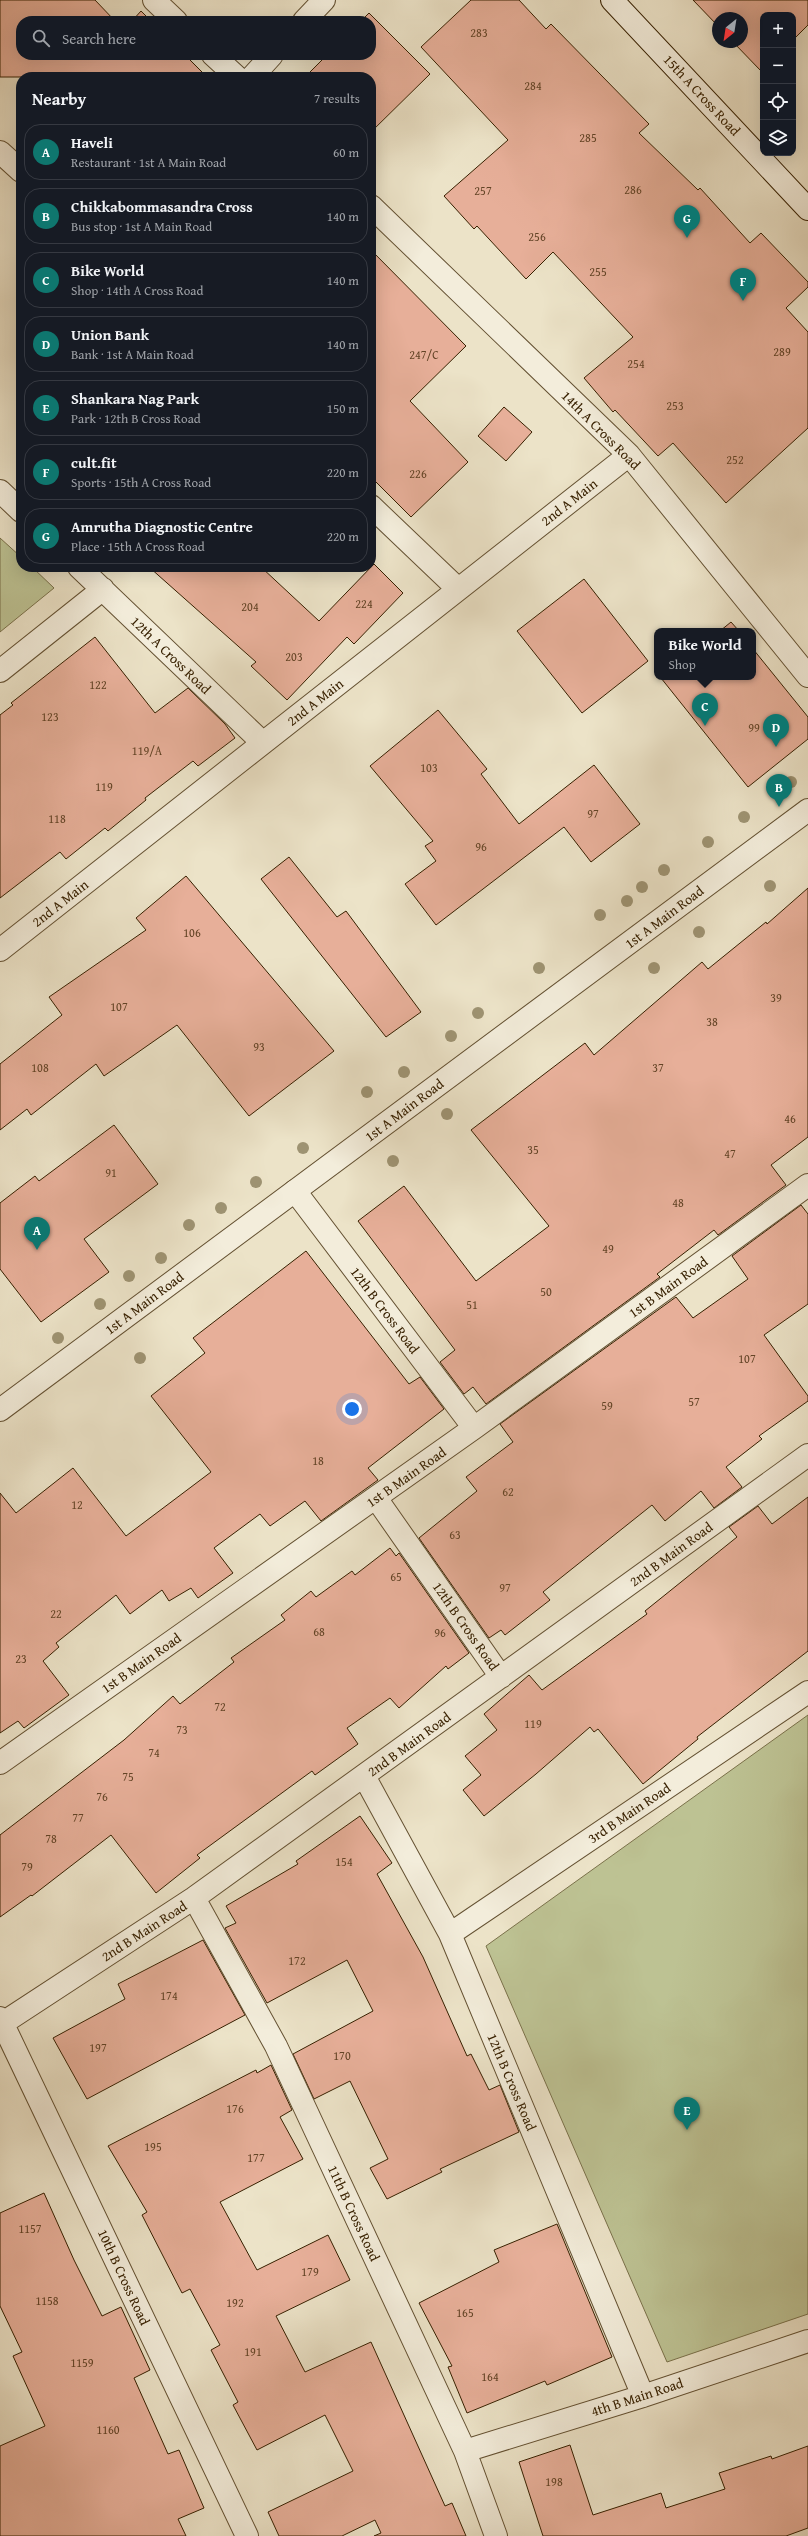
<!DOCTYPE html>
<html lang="en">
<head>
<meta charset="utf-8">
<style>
	body { margin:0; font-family:"Gentium Book Plus",serif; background:#20242c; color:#f1f3f6 }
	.controls { position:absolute; right:12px; top:12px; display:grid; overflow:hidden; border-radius:8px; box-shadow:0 4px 16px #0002 }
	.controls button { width:36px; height:36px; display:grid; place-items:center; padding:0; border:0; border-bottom:1px solid #363941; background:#171b24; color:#f1f3f6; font:20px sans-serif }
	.compass { position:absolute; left:712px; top:12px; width:36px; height:36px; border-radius:50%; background:#171b24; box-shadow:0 4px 16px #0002; rotate:210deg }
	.you { position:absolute; left:352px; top:1409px; width:14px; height:14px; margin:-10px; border:3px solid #fff; border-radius:50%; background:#1a73e8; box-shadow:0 0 0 6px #1a73e833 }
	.badge { display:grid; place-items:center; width:26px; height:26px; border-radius:50%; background:#0f766e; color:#fff; font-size:13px; font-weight:700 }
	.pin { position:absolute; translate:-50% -33px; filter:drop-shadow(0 1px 2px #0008) }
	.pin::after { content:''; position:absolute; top:21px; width:14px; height:12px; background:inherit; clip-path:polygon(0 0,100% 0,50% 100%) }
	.popup { position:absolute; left:654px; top:628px; width:102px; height:52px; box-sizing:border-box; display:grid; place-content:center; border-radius:8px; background:#171b24; filter:drop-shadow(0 1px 3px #0005); font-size:13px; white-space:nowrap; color:#9ea1a6 }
	.popup b { font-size:15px; color:#f1f3f6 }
	.popup::after { content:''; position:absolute; left:50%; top:100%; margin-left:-8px; border:8px solid transparent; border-top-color:#171b24 }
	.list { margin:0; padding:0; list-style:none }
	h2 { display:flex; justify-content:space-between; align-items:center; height:52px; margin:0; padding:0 16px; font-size:17px }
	h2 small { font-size:13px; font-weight:400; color:#9ea1a6 }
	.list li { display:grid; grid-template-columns:26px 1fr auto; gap:12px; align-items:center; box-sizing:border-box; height:56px; margin:0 8px 8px; padding:0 8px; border:1px solid #363941; border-radius:16px }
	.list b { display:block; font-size:15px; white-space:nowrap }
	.list p { margin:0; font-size:13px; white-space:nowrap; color:#9ea1a6 }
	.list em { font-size:13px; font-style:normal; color:#9ea1a6 }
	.icon { flex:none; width:22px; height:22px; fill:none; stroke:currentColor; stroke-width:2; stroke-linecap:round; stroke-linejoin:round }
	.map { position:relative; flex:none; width:808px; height:2536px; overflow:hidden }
	.search { position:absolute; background:#171b24; box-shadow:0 4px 16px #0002; left:16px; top:16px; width:360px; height:44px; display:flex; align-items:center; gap:10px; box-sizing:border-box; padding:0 14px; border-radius:16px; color:#9ea1a6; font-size:15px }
	.panel { position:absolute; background:#171b24; box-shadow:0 4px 16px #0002; left:16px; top:72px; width:360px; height:500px; border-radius:16px }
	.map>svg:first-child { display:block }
	.green { fill:#bdc293; stroke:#7a714a }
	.building { fill:#e7af99; stroke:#372000 }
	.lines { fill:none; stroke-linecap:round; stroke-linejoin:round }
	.minor-casing { stroke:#645132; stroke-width:24 }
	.tertiary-casing { stroke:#645132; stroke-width:24 }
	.secondary-casing { stroke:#372000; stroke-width:24 }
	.minor { stroke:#f3eddb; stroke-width:22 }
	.tertiary { stroke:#f3eddb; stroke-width:22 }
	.secondary { stroke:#f3eddb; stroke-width:22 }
	.tree { fill:#9e9372 }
	.labels { text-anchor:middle; stroke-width:3; stroke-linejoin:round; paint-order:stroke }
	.number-label { font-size:12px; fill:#634426 }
	.street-label { font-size:14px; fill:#372000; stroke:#f3eddb }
</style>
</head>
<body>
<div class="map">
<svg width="808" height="2536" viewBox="0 0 808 2536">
	<rect width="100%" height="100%" fill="#ece3c8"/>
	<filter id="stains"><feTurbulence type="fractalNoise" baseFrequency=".005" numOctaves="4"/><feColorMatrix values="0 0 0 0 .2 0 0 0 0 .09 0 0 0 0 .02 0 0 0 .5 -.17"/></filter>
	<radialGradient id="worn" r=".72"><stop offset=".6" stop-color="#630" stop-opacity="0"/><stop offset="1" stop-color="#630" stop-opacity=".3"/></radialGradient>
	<path class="green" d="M0 538 21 557V567H32L54 588 0 632Z
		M808 1715V2314L667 2362 486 1946Z"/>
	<path class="building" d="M0 0H95L115 21H21V55H185L207 77H0Z
		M471 0H519L546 29 551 24 649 124 639 133 698 190 700 188 750 243 761 233 808 282V287L786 308 808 332V428L726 503 673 443 658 456 615 410 613 412 584 378 633 337 553 252 526 279 477 226 474 229 444 196 508 140 421 47Z
		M693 0H808V25L793 40V15H763V68L761 71 733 42H742V18H718V26Z
		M141 11 151 21H132Z
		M369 13 430 74 371 132V77H305L327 55H371V21H361Z
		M371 250 466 346 410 401 468 462 411 517 371 477Z
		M504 407 532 432 506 461 478 436Z
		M374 564 403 593 354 644 347 637 287 700 251 666 256 662 149 567H261L319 621Z
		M584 579 648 661 582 713 517 631Z
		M731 622 739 631H720Z
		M95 637 155 713 188 688 225 724 235 738 198 766 193 761 145 798 146 800 108 831 105 828 66 859 60 852 0 898V715L13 705 11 703Z
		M753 649 808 717V739L748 787 661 678 753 677Z
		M438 710 487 769 481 774 519 824 594 765 640 824 591 862 564 827 436 925 405 884 436 861 425 846 433 841 370 766Z
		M289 857 337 917 346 911 421 1012 386 1037 261 879Z
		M186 876 334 1051 249 1116 177 1025 104 1076 96 1064 31 1115 27 1109 0 1130V1064L62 1015 49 997 146 930 136 918Z
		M808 888V1137L771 1165 786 1185 718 1235 714 1230 657 1274 660 1277 486 1404 473 1387 464 1394 440 1362 455 1350 358 1221 404 1186 476 1281 549 1226 471 1130 585 1043 594 1055 702 962 708 969 766 922 767 924Z
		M114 1125 158 1184 84 1239 109 1272 41 1322 0 1269V1203L35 1176 39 1181Z
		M801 1205 808 1214V1304L764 1335 808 1396V1401L759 1436 762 1439 726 1467 742 1487 714 1508 701 1491 665 1521 652 1505 543 1592 550 1600 505 1635 501 1630 489 1638 419 1538 477 1491 466 1477 513 1442 500 1424 676 1297 693 1318 748 1279 732 1256Z
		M306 1251 409 1384 420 1377 444 1409 368 1468 378 1480 321 1521 305 1501 270 1526 260 1514 214 1548 233 1573 198 1598 191 1588 169 1601 162 1590 130 1614 116 1595 56 1643 59 1647 43 1661 69 1695 24 1728 18 1721 0 1733V1493L16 1513 73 1468 126 1536 211 1472 151 1396 205 1353 193 1338Z
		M808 1497V1651L697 1737 698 1739 643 1784 598 1729 594 1732 590 1727 536 1774 484 1816 463 1790 481 1775 465 1756 497 1730 484 1714 529 1675 542 1690 647 1614 645 1611 737 1537 729 1527 758 1506 772 1524Z
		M390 1548 396 1556 399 1553 469 1653 448 1669 446 1666 399 1708 390 1698 347 1728 358 1744 315 1775 312 1771 197 1855 200 1858 156 1893 111 1835 32 1896 31 1895 0 1917V1835L124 1740 173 1696 180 1704 234 1662 231 1658 285 1620 281 1615 311 1591 316 1597 352 1571 355 1575Z
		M360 1816 392 1863 377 1874 423 1957 467 2056 471 2054 489 2090 500 2085 519 2132 440 2169 442 2172 387 2199 370 2168 388 2159 350 2081 314 2099 293 2054 373 2011 347 1960 267 2003 225 1928 236 1923 226 1906 298 1864 296 1861Z
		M203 1940 245 2015 87 2099 53 2038 125 1999 118 1984Z
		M271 2065 292 2110 280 2117 303 2159 220 2202 257 2270 328 2235 350 2280 276 2316 305 2372 371 2342 445 2506 452 2503 466 2536H374L381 2533 375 2520 342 2536H279L268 2512 353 2471 325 2415 257 2450 233 2405 238 2402 211 2350 220 2345 190 2289 182 2293 142 2215 147 2212 108 2146 256 2070 257 2073Z
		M44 2193 74 2260 102 2316 121 2307 150 2370 134 2378 168 2454 179 2450 204 2508 178 2519 186 2536H0V2446L45 2426 13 2356 22 2352 0 2306V2213Z
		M557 2224 612 2357 547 2385 545 2381 467 2413 448 2367 452 2366 419 2303 499 2262 494 2250Z
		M570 2445 593 2515 661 2493 666 2508 725 2489 719 2473 771 2456 772 2459 808 2446V2528L786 2536H543L519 2462Z"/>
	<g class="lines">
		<g class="minor-casing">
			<path id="minor" d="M154 0 176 21
				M304 21 324 0
				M213 55 237 77
				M252 77 272 55
				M0 152 21 171
				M371 206 629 455 808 676
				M0 491 21 511
				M371 506 458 589
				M79 567 263 743
				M0 671 103 589
				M0 950 629 455
				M295 1191 474 1428
				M376 1498 501 1677
				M0 1763 474 1428 808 1185
				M364 1776 450 1934 643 2396
				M194 1898 276 2046 465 2451 496 2536
				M450 1934 808 1692
				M0 2018 247 2536
				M3 2023 194 1898 808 1455
				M465 2451 643 2396 808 2341"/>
		</g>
		<g class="tertiary-casing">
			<path id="tertiary" d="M0 1410 808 810"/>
		</g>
		<g class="secondary-casing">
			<path id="secondary" d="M612 0 808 209"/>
		</g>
		<use href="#minor" class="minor"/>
		<use href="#tertiary" class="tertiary"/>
		<use href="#secondary" class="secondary"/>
	</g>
	<g class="tree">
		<circle cx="791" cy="782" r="6"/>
		<circle cx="744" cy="817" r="6"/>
		<circle cx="708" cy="842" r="6"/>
		<circle cx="664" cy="870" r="6"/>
		<circle cx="770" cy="886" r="6"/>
		<circle cx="642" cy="887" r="6"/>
		<circle cx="627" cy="901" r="6"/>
		<circle cx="600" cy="915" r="6"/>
		<circle cx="699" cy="932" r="6"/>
		<circle cx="539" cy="968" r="6"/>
		<circle cx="654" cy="968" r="6"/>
		<circle cx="478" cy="1013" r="6"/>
		<circle cx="451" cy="1036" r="6"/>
		<circle cx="404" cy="1072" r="6"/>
		<circle cx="367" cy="1092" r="6"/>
		<circle cx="447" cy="1114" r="6"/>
		<circle cx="303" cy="1148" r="6"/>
		<circle cx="393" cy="1161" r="6"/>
		<circle cx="256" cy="1182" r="6"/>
		<circle cx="221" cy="1208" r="6"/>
		<circle cx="189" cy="1225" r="6"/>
		<circle cx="161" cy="1258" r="6"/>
		<circle cx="129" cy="1276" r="6"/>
		<circle cx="100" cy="1304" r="6"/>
		<circle cx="58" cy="1338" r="6"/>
		<circle cx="140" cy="1358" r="6"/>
	</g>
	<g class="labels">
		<g class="number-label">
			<text x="479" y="37">283</text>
			<text x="533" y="90">284</text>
			<text x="588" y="142">285</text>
			<text x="633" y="194">286</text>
			<text x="483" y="195">257</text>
			<text x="537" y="241">256</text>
			<text x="598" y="276">255</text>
			<text x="782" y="356">289</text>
			<text x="424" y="359">247/C</text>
			<text x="636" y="368">254</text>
			<text x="675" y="410">253</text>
			<text x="735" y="464">252</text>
			<text x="418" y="478">226</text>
			<text x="364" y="608">224</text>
			<text x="250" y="611">204</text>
			<text x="294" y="661">203</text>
			<text x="98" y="689">122</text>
			<text x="50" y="721">123</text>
			<text x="754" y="732">99</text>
			<text x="147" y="755">119/A</text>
			<text x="429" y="772">103</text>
			<text x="104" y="791">119</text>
			<text x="593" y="818">97</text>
			<text x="57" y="823">118</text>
			<text x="481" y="851">96</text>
			<text x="192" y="937">106</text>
			<text x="776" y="1002">39</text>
			<text x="119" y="1011">107</text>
			<text x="712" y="1026">38</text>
			<text x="259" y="1051">93</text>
			<text x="40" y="1072">108</text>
			<text x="658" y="1072">37</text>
			<text x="790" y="1123">46</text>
			<text x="533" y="1154">35</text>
			<text x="730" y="1158">47</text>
			<text x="111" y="1177">91</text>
			<text x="678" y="1207">48</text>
			<text x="608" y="1253">49</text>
			<text x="546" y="1296">50</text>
			<text x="472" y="1309">51</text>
			<text x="747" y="1363">107</text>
			<text x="694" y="1406">57</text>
			<text x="607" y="1410">59</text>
			<text x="318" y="1465">18</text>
			<text x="508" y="1496">62</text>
			<text x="77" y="1509">12</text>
			<text x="455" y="1539">63</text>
			<text x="396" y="1581">65</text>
			<text x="505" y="1592">97</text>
			<text x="56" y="1618">22</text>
			<text x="319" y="1636">68</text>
			<text x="440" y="1637">96</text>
			<text x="21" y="1663">23</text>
			<text x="220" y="1711">72</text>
			<text x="533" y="1728">119</text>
			<text x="182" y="1734">73</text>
			<text x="154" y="1757">74</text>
			<text x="128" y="1781">75</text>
			<text x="102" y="1801">76</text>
			<text x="78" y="1822">77</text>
			<text x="51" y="1843">78</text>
			<text x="344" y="1866">154</text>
			<text x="27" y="1871">79</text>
			<text x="297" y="1965">172</text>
			<text x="169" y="2000">174</text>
			<text x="98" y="2052">197</text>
			<text x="342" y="2060">170</text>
			<text x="235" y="2113">176</text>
			<text x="153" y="2151">195</text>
			<text x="256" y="2162">177</text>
			<text x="30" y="2233">1157</text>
			<text x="310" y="2276">179</text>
			<text x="47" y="2305">1158</text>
			<text x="235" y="2307">192</text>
			<text x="465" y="2317">165</text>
			<text x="253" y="2356">191</text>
			<text x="82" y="2367">1159</text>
			<text x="490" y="2381">164</text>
			<text x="108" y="2434">1160</text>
			<text x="554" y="2486">198</text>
		</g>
		<g class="street-label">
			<text transform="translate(702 95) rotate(47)" y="5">15th A Cross Road</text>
			<text transform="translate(601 430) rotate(45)" y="5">14th A Cross Road</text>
			<text transform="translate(569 502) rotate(-38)" y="5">2nd A Main</text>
			<text transform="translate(171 655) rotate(44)" y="5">12th A Cross Road</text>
			<text transform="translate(315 702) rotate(-38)" y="5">2nd A Main</text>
			<text transform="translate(60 903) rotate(-38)" y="5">2nd A Main</text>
			<text transform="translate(664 917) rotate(-37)" y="5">1st A Main Road</text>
			<text transform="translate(404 1110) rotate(-37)" y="5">1st A Main Road</text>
			<text transform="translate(668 1287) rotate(-36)" y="5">1st B Main Road</text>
			<text transform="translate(144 1303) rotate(-37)" y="5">1st A Main Road</text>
			<text transform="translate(385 1310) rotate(53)" y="5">12th B Cross Road</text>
			<text transform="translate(406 1477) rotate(-35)" y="5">1st B Main Road</text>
			<text transform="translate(671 1554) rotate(-36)" y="5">2nd B Main Road</text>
			<text transform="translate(466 1626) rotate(55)" y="5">12th B Cross Road</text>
			<text transform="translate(141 1663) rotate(-35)" y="5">1st B Main Road</text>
			<text transform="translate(409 1744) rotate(-36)" y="5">2nd B Main Road</text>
			<text transform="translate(629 1813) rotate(-34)" y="5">3rd B Main Road</text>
			<text transform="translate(144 1931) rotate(-33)" y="5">2nd B Main Road</text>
			<text transform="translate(512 2082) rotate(67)" y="5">12th B Cross Road</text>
			<text transform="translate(354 2213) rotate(65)" y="5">11th B Cross Road</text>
			<text transform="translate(124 2277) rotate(65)" y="5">10th B Cross Road</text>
			<text transform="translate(637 2397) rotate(-18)" y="5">4th B Main Road</text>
		</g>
	</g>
	<rect width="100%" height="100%" filter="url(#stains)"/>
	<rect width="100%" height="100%" fill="url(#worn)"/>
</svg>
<div class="controls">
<button>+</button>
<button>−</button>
<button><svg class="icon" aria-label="locate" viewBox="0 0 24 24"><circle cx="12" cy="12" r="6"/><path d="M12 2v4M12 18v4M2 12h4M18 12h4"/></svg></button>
<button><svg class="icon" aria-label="layers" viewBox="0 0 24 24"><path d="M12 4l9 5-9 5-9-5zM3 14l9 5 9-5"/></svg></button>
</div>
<svg class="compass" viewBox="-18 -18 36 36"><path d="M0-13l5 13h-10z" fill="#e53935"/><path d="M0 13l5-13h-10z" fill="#9ea1a6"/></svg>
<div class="you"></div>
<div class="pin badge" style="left:37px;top:1250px">A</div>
<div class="pin badge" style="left:779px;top:807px">B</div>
<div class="pin badge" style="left:705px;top:726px">C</div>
<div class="popup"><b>Bike World</b>Shop</div>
<div class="pin badge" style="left:776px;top:747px">D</div>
<div class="pin badge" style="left:687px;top:2130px">E</div>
<div class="pin badge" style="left:743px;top:301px">F</div>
<div class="pin badge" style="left:687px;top:238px">G</div>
<div class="search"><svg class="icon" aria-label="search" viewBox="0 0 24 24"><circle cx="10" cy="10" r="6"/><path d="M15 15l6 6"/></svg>Search here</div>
<section class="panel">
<h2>Nearby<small>7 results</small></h2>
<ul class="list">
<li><span class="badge">A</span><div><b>Haveli</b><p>Restaurant · 1st A Main Road</p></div><em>60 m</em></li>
<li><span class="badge">B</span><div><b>Chikkabommasandra Cross</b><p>Bus stop · 1st A Main Road</p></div><em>140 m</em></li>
<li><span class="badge">C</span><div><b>Bike World</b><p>Shop · 14th A Cross Road</p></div><em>140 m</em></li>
<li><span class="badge">D</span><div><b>Union Bank</b><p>Bank · 1st A Main Road</p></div><em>140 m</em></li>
<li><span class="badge">E</span><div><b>Shankara Nag Park</b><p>Park · 12th B Cross Road</p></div><em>150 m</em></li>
<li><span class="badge">F</span><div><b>cult.fit</b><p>Sports · 15th A Cross Road</p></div><em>220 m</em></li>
<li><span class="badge">G</span><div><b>Amrutha Diagnostic Centre</b><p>Place · 15th A Cross Road</p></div><em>220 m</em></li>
</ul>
</section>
</div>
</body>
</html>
